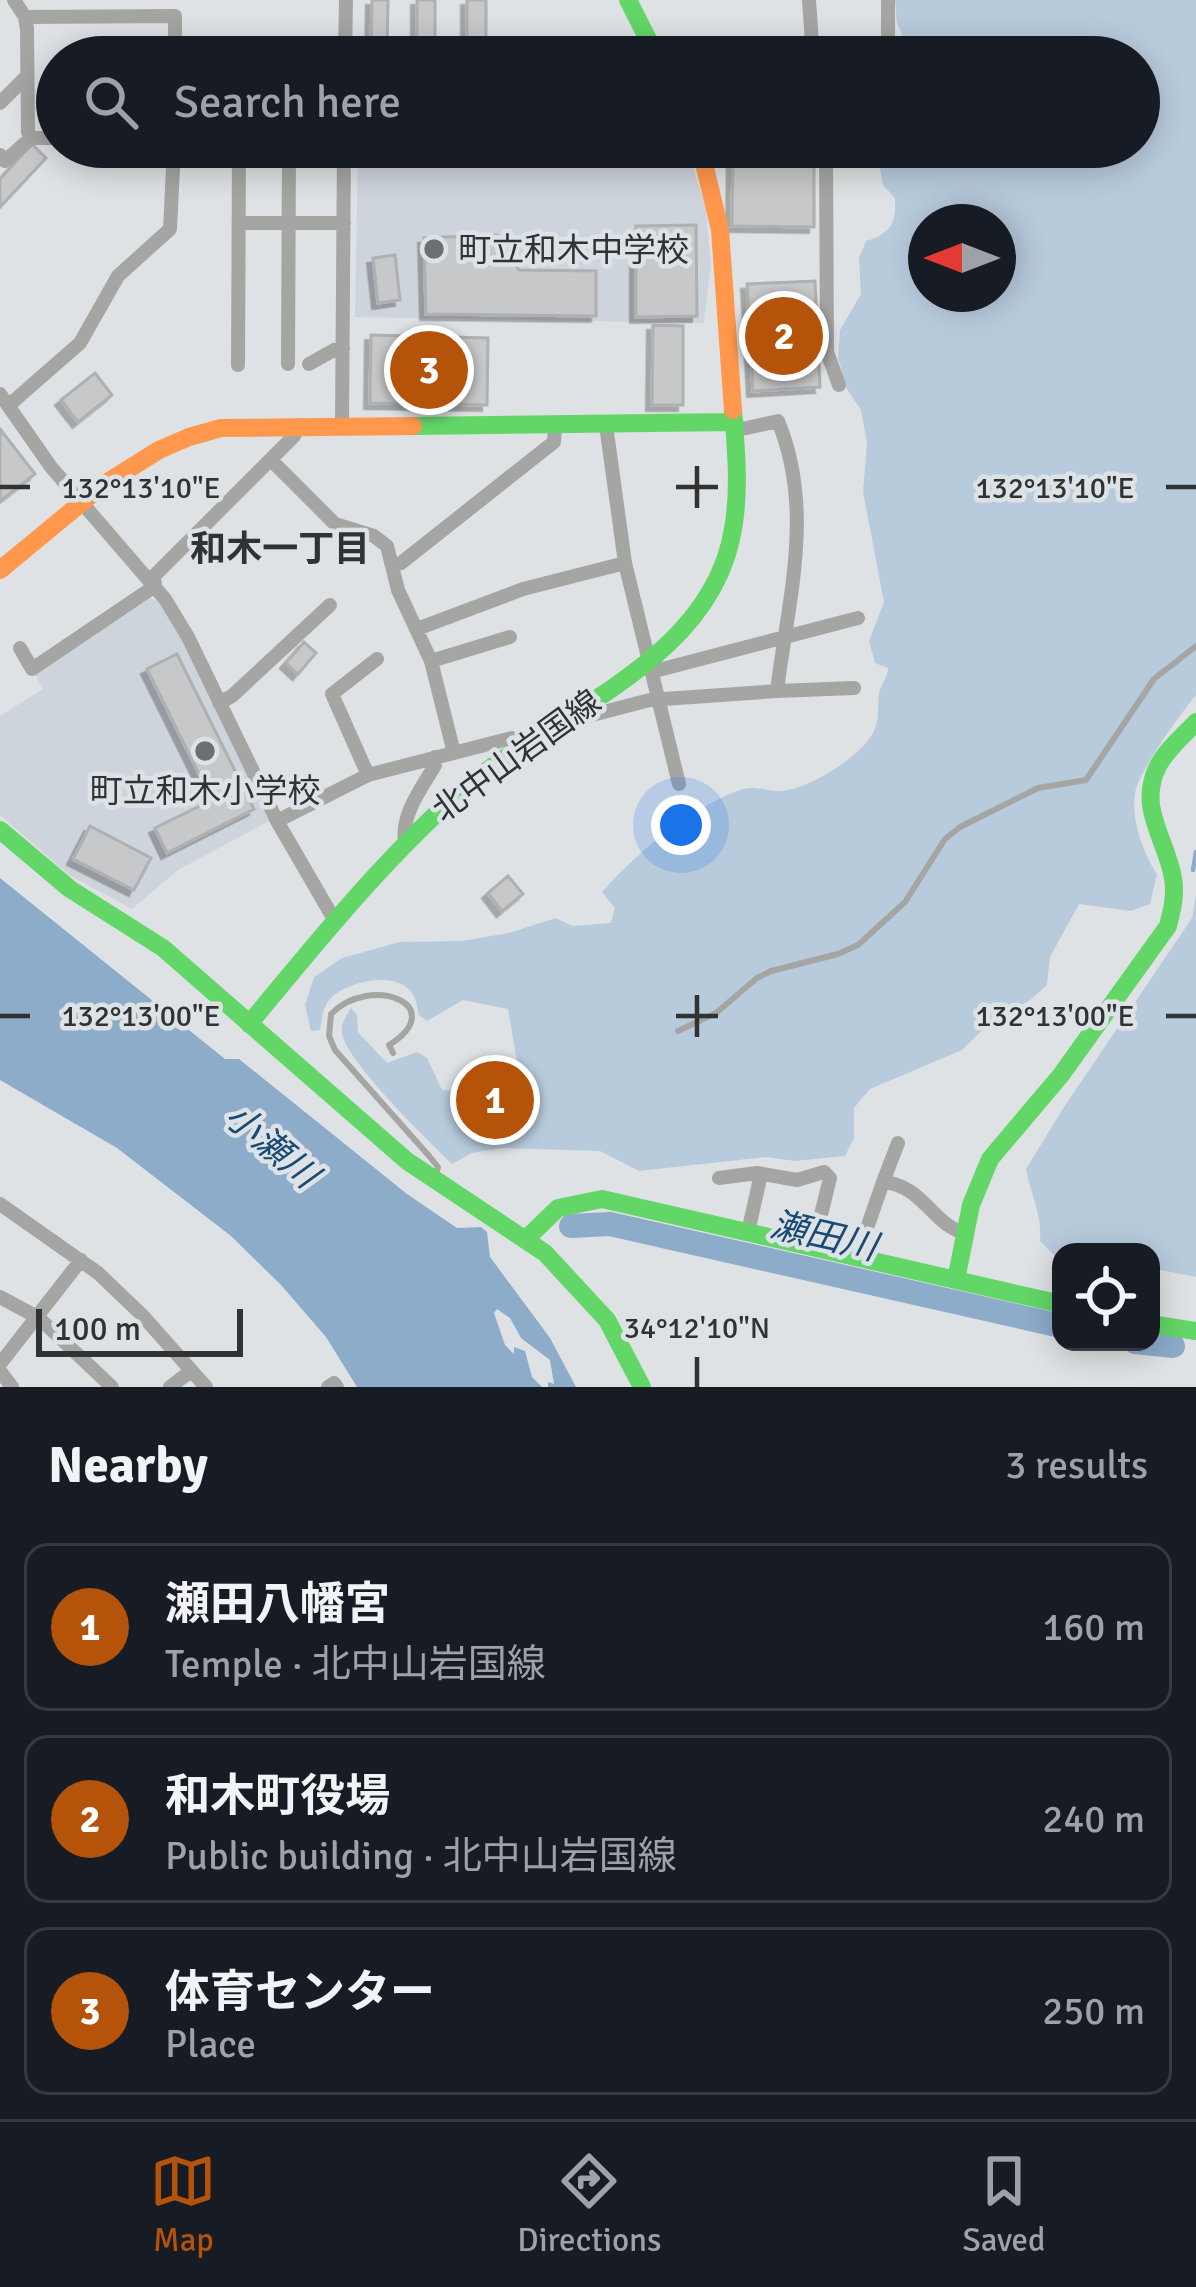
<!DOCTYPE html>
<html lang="en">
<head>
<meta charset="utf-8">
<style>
	body { margin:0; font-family:Signika,"Noto Sans JP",sans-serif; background:#20242c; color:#f1f3f6 }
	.controls { position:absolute; right:36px; bottom:36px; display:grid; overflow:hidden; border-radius:24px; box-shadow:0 6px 30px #0003 }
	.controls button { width:108px; height:108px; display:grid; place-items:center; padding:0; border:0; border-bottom:3px solid #363941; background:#171b24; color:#f1f3f6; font:60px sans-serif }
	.compass { position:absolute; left:908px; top:204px; width:108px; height:108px; border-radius:50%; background:#171b24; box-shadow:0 6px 30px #0003; rotate:270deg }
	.scale { position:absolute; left:36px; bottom:30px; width:207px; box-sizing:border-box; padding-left:12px; border:6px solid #303233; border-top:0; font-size:33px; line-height:42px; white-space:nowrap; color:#303233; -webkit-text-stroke:9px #dde2e6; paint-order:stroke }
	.you { position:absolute; left:681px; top:825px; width:42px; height:42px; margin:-30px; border:9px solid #fff; border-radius:50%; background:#1a73e8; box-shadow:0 0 0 18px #1a73e833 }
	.badge { display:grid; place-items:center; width:78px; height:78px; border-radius:50%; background:#b45309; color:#fff; font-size:39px; font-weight:700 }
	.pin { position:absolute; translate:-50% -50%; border:6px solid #fff; box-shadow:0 3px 12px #0006 }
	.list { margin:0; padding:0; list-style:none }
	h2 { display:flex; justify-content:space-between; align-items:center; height:156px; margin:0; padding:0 48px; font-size:51px }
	h2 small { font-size:39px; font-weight:400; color:#9ea1a6 }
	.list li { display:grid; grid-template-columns:78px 1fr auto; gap:36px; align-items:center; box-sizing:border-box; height:168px; margin:0 24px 24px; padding:0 24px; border:3px solid #363941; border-radius:24px }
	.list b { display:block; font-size:45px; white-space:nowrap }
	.list p { margin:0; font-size:39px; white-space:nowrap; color:#9ea1a6 }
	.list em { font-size:39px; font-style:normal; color:#9ea1a6 }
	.icon { flex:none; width:66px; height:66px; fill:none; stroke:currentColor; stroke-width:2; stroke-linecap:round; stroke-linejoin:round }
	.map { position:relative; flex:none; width:1196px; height:1387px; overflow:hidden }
	.search { position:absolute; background:#171b24; box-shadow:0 6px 30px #0003; left:36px; right:36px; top:36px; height:132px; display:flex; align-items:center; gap:30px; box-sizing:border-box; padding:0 42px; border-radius:66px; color:#9ea1a6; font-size:45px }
	.sheet { height:732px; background:#171b24 }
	nav { display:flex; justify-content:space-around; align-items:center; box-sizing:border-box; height:168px; border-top:3px solid #363941; background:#171b24; font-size:33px; color:#9ea1a6 }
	nav a { display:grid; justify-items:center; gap:6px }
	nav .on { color:#b45309 }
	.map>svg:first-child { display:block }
	.built { fill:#ced4db }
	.green { fill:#b8cbdd; fill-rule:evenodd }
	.water { fill:#8cacc9 }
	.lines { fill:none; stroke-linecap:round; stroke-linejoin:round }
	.stream { stroke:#8cacc9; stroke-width:4.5 }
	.river { stroke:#8cacc9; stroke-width:24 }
	.building { fill:#c6c8ca; stroke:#aeb0b2; stroke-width:3; filter:url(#shadow) }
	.lane { stroke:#a5a6a3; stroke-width:6 }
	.street { stroke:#a5a6a3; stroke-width:14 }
	.fast { stroke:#63d668; stroke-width:18 }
	.slow { stroke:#ff974d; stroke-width:18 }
	.ticks { fill:none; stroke:#303233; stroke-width:4.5 }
	.poi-dot { fill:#6d7071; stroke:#dde2e6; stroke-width:4.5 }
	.labels { text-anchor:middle; stroke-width:9; stroke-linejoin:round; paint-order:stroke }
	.poi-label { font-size:33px; fill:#303233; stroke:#dde2e6; text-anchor:start }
	.street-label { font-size:33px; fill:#303233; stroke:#dde2e6 }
	.neighbourhood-label { font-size:36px; font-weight:bold; fill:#303233; stroke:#dde2e6 }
	.water-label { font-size:36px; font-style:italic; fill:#194a73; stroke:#dde2e6 }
	.ticks-label { font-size:30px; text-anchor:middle; fill:#303233; stroke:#dde2e6; stroke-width:9; stroke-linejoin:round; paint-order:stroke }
</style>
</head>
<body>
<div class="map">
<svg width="1196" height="1387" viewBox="0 0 1196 1387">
	<defs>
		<filter id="shadow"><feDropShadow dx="-5.5" dy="5.5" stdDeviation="0" flood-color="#0004"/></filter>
	</defs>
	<rect width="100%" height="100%" fill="#dfe2e4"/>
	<path class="built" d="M358 147H687L706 210 711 265 704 323 355 317Z
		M150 598 160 601 188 648 269 821 178 870 132 909 69 875 0 815V716L43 689 35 674Z"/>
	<path class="green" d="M895 0H1196V695C1178 717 1149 758 1138 783 1127 809 1142 852 1157 874L1150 904 1131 911 1079 904 1050 957 1047 985 1029 1001 993 1020 962 1050 870 1089 854 1108V1138L845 1156 795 1161 766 1157 639 1171 600 1151 502 1148 472 1153 452 1164C428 1141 348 1063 342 1034 340 1024 346 1016 351 1008L357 1015 358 1032 387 1063 417 1052 427 1058 442 1090 468 1093 481 1117 525 1107 508 1009 463 1000 427 1021 419 1015C417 1009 417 1002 414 996 400 970 353 980 334 995 323 1004 322 1017 320 1030L311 1031 305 1005 314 977 342 958 400 942 462 941 509 933 556 918 572 926 611 923 615 908 602 892C638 852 686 811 737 791 755 784 766 792 782 791 811 788 862 756 874 731 880 718 877 707 879 694 881 684 887 679 888 668L875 663 869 641 884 602 863 492 867 443 861 410 847 389 838 358 840 330 861 294 859 258 866 241C891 233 896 224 895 198L883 185 876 147H1139V57H912L897 23ZM926 222H998V294H926Z
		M1196 896V1277L1151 1268V1252H1061V1262L1040 1241C1042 1213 1031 1196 1026 1169L1064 1107 1192 918Z"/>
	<path class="water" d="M0 878 225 1059H239L407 1194 457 1228 481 1227 487 1232 490 1257 550 1338 576 1387H548V1382L554 1384 550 1360 521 1338 510 1318 497 1309 494 1313 505 1345 514 1354V1347L525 1351 532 1377 542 1387H357L326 1337 281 1285 231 1236 117 1148 0 1080Z"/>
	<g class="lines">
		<path class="stream" d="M1193 870 1196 852"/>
		<path class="river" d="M571 1226 610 1224 1061 1326
			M1135 1342 1173 1346"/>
	</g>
	<path class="building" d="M372 0H388L387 48H371Z
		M417 0H435V48H417Z
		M467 0H486V49H467Z
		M686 39 695 57H668L672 55 668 48Z
		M32 144 46 158 0 207V179Z
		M733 147H814V227L732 226Z
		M696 225 697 316 636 317V226Z
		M497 235 519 270 596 271V316L426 314 424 238Z
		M395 255 400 300 378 303 373 258Z
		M815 281 820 387 753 391 747 284Z
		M653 325 683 326V405H652Z
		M371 335 488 338 487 405 370 403Z
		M95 373 112 395 78 422 61 400Z
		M0 429 35 474 0 501Z
		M304 642 316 653 298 674 286 663Z
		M177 654 254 809 167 853 155 828 212 800 147 669Z
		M90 826 151 858 134 890 73 859Z
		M508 876 523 894 502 911 488 893Z"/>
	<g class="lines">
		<path class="lane" d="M678 1031 716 1013 757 978 771 971 838 954 858 945 905 902 945 839 960 827 1038 788 1086 780 1154 679 1196 646
			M393 1053 389 1045C451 1006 372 973 331 1014L329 1036 335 1050 430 1157 438 1167 435 1178"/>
		<path class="street" d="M14 0 25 17 27 29 28 132 31 138H57
			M809 0 813 57
			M888 0V57
			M25 17 175 16V57
			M345 57 346 0
			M0 103 27 76
			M826 147 827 352 839 385
			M0 155 5 161 31 138
			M239 223H344
			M288 364 289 147
			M309 364 334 350 343 349
			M238 365 239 147
			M0 394 51 467 165 599 188 637 277 821 335 921
			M8 406 80 343 118 276 170 229 174 147
			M342 424 344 147
			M606 425 625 563 679 784
			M271 460 335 524 374 536 387 546 398 590 431 661 454 753
			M394 565 401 563 554 442 555 425
			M417 629 523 589 625 563
			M20 648 32 669 155 586 154 576 294 436 299 425
			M431 661 510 637
			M651 672 858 618
			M777 691 854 688
			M219 703 232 696 330 605
			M576 708 588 716 650 700 777 691C788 599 815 511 778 421L742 429 733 422
			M368 775 332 694 377 659
			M277 821 368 775 512 738 523 742
			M405 841C401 814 422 788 435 765V757
			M757 1173 797 1180 824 1172 830 1178 813 1247
			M719 1178 757 1173 759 1183 748 1232
			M883 1182 898 1143
			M0 1204 98 1273 142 1315 206 1387
			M857 1257 883 1182C923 1185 932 1225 965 1233
			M0 1297 39 1318 112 1387
			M0 1364 81 1260
			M0 1371 12 1387
			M170 1387 191 1371
			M328 1387 334 1383 337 1387"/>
		<path class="fast" d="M628 0 657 57
			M413 426 733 422
			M0 830 70 889 163 948 407 1161 545 1253 607 1320 642 1387
			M249 1024C315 945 380 863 458 794 549 712 711 665 733 529 740 490 736 449 733 410
			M526 1239 558 1208 602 1199 1061 1304
			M956 1280 971 1205 990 1159 1061 1075 1168 926C1172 910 1176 895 1173 878 1166 838 1137 808 1158 766 1167 749 1183 736 1196 722
			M1151 1324 1196 1331"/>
		<path class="slow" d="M700 147 720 230 733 410
			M0 570 103 485 159 450 189 437 221 428 413 426"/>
	</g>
	<path class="ticks" d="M697 466V508M0 487H30M676 487H718M1166 487H1196M697 995V1037M0 1016H30M676 1016H718M1166 1016H1196M697 1357V1387"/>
	<g class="poi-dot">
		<circle cx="434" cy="249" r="12"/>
		<circle cx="205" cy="751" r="12"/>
	</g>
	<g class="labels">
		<g class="poi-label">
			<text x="458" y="261">町立和木中学校</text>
			<text x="205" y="802" text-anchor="middle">町立和木小学校</text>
		</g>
		<g class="street-label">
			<text transform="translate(516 755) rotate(-36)" y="12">北中山岩国線</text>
		</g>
		<g class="neighbourhood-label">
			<text x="280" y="561">和木一丁目</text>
		</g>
		<g class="water-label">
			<text transform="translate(272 1145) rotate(40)" y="13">小瀬川</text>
			<text transform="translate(824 1235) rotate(13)" y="13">瀬田川</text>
		</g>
	</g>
	<g class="ticks-label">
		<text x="1055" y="498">132°13'10"E</text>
		<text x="141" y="498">132°13'10"E</text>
		<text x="1055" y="1026">132°13'00"E</text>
		<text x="141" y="1026">132°13'00"E</text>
		<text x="697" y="1338">34°12'10"N</text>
	</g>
</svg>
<div class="controls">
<button><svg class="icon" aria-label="locate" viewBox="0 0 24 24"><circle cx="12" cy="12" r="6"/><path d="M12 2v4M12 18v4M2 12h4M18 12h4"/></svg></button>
</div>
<svg class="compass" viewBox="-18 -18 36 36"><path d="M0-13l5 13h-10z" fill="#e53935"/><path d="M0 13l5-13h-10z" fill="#9ea1a6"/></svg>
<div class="scale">100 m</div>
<div class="you"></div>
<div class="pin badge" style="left:495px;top:1100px">1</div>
<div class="pin badge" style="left:784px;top:336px">2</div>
<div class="pin badge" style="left:429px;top:370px">3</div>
<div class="search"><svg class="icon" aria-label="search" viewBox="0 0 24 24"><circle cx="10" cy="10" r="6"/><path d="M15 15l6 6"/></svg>Search here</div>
</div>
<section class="sheet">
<h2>Nearby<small>3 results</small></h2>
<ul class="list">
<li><span class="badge">1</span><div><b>瀬田八幡宮</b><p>Temple · 北中山岩国線</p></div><em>160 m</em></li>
<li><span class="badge">2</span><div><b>和木町役場</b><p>Public building · 北中山岩国線</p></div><em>240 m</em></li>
<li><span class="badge">3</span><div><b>体育センター</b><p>Place</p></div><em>250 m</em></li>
</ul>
</section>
<nav>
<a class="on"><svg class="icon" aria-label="map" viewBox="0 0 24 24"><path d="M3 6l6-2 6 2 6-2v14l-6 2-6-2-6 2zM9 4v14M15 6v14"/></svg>Map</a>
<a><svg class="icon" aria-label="directions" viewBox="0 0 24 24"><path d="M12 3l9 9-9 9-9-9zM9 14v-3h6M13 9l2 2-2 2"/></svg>Directions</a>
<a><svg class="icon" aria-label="saved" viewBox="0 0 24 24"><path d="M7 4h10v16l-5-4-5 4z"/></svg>Saved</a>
</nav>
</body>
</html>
